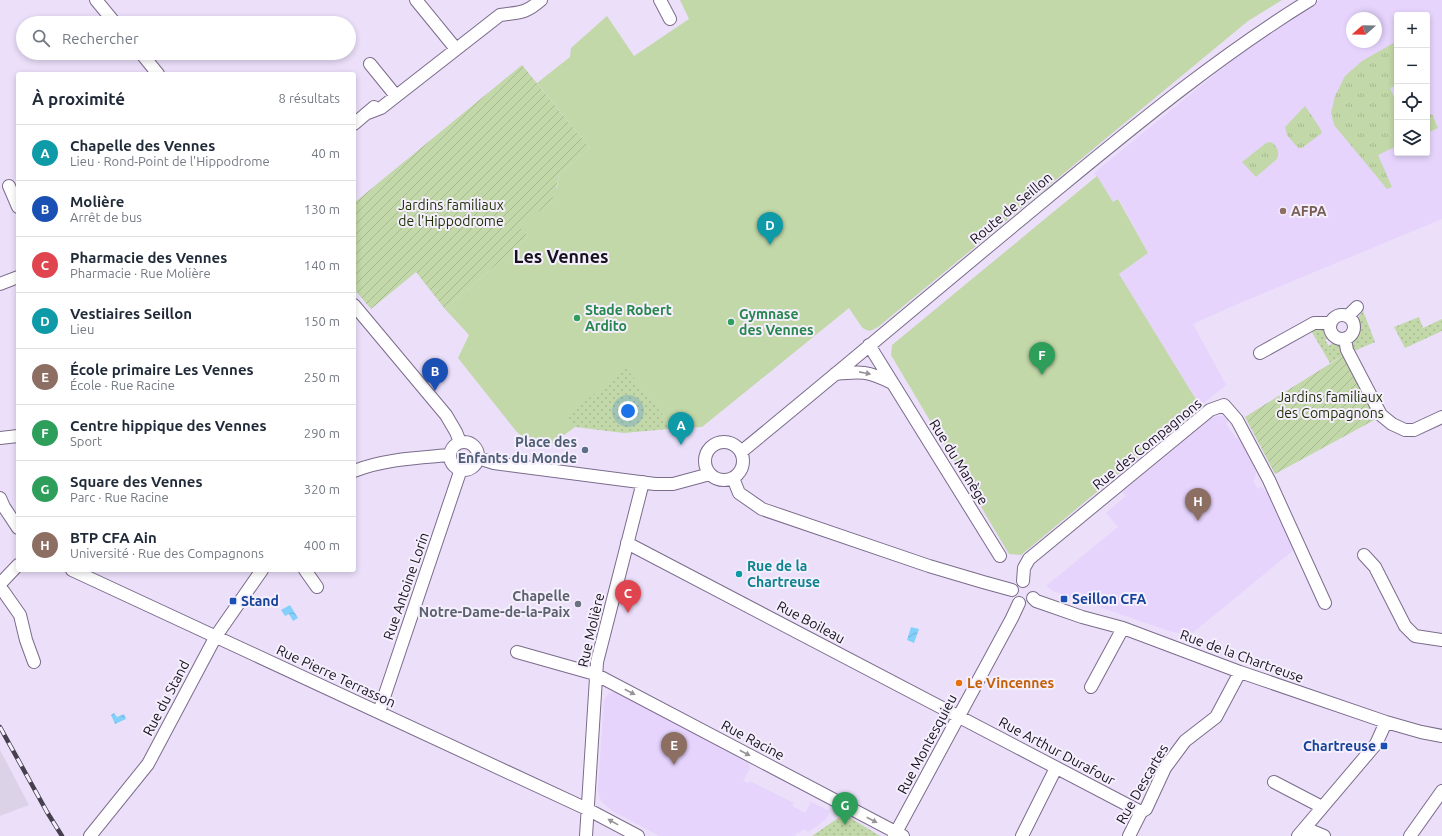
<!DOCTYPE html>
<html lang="fr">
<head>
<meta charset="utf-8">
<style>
	body { margin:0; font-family:Ubuntu,sans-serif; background:#f6f6f7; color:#1f2937 }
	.controls { position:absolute; right:12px; top:12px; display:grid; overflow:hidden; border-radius:4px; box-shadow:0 2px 6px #0003 }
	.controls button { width:36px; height:36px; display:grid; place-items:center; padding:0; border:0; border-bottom:1px solid #e0e1e3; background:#fff; color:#1f2937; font:20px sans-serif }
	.compass { position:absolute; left:1346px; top:12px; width:36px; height:36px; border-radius:50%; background:#fff; box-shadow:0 2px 6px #0003; rotate:250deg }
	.you { position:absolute; left:628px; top:411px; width:14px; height:14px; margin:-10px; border:3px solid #fff; border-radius:50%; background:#1a73e8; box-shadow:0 0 0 6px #1a73e833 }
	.badge { display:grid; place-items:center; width:26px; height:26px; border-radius:50%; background:#3c8075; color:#fff; font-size:13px; font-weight:700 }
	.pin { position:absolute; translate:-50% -33px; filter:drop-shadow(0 1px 2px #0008) }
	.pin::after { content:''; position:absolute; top:21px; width:14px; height:12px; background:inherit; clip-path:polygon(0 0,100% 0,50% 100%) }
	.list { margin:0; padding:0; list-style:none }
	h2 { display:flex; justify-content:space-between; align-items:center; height:52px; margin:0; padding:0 16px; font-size:17px }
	h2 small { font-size:13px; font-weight:400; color:#747a83 }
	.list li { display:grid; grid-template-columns:26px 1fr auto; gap:12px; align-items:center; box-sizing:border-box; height:56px; padding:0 16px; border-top:1px solid #e0e1e3 }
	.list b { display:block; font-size:15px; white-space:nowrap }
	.list p { margin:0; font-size:13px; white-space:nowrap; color:#747a83 }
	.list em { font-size:13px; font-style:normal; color:#747a83 }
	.icon { flex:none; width:22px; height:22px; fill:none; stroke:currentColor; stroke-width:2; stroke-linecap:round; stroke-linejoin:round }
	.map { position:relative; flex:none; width:1442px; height:836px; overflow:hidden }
	.search { position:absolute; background:#fff; box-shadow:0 2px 6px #0003; left:16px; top:16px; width:340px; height:44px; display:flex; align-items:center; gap:10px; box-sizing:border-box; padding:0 14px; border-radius:22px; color:#747a83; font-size:15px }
	.panel { position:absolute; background:#fff; box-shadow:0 2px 6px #0003; left:16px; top:72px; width:340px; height:500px; border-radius:4px }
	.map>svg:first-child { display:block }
	.commercial { fill:#dcd2e7 }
	.built { fill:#e6d4fd; fill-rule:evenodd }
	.grass { fill:url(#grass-tufts) }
	.park { fill:url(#park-dots) }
	.garden { fill:url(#garden-furrows) }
	.pitch { fill:#c2d8a8 }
	.water { fill:url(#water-waves) }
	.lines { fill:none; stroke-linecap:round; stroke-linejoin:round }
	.minor-casing { stroke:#7b6c8b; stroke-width:14 }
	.minor { stroke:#fff; stroke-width:12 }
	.rail-casing { stroke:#463f4e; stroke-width:4.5 }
	.rail { stroke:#f5effd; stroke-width:3; stroke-dasharray:9; stroke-linecap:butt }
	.oneway { fill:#979499 }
	.education-dot { fill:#8d6e63; stroke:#f5effd; stroke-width:1.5 }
	.leisure-dot { fill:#2e9e5b; stroke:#f5effd; stroke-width:1.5 }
	.service-dot { fill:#5c6f8a; stroke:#f5effd; stroke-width:1.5 }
	.culture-dot { fill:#0f9aa8; stroke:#f5effd; stroke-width:1.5 }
	.transit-dot { fill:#1a4fb4; stroke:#f5effd; stroke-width:1.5 }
	.worship-dot { fill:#6b7280; stroke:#f5effd; stroke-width:1.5 }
	.food-dot { fill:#e8710a; stroke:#f5effd; stroke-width:1.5 }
	.labels { text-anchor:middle; stroke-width:4; stroke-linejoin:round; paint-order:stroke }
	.park-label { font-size:14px; fill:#1d2f00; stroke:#f5effd }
	.street-label { font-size:14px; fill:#17111d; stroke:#f5effd }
	.education-label { font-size:14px; font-weight:bold; fill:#785e54; stroke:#f5effd; text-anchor:start }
	.leisure-label { font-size:14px; font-weight:bold; fill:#27864d; stroke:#f5effd; text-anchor:start }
	.service-label { font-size:14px; font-weight:bold; fill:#4e5e75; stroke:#f5effd; text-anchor:end }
	.culture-label { font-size:14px; font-weight:bold; fill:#0d838f; stroke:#f5effd; text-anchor:start }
	.worship-label { font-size:14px; font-weight:bold; fill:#5b616d; stroke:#f5effd; text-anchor:end }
	.transit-label { font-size:14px; font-weight:bold; fill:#164399; stroke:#f5effd; text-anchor:start }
	.food-label { font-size:14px; font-weight:bold; fill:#c56008; stroke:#f5effd; text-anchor:start }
	.district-label { font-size:18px; font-weight:bold; fill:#17111d; stroke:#f5effd }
</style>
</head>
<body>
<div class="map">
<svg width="1442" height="836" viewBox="0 0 1442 836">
	<defs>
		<pattern id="grass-tufts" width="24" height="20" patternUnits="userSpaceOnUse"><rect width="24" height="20" fill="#c2d8a8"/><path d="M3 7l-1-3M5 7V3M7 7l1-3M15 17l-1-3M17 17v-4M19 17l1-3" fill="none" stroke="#a6b890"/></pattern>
		<pattern id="park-dots" width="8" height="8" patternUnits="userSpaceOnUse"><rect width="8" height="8" fill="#c2d8a8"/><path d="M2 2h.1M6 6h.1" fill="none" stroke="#a6b890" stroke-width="1.8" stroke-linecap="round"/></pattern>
		<pattern id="garden-furrows" width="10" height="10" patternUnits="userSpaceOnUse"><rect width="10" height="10" fill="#c2d8a8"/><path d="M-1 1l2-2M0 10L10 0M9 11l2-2" fill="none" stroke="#a6b890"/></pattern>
		<pattern id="water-waves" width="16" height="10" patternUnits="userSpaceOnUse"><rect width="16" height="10" fill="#84d0fc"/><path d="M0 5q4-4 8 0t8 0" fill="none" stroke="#71b2d8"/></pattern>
	</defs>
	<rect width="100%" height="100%" fill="#ebdffa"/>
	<path class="commercial" d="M0 750 29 805 0 816Z"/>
	<path class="built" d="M1320 0H1442V219L1235 305 1193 324 1226 385 1200 406 1119 274 1148 253 1119 199 1113 202 1094 173 1230 62 1280 25ZM1397 15H1427V153H1397ZM1352 18H1376V42H1352Z
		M1217 416H1222L1230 419 1226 424 1236 438 1239 437 1256 471 1255 478 1253 481 1257 488 1261 487 1270 495 1296 548 1185 639 1180 633 1172 632 1053 591 1046 586 1118 527 1106 513 1126 496 1122 492 1212 418Z
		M615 692 748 762 750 768 743 781 749 783 750 781 794 803 792 806 805 813 811 802 830 811 826 819 809 832 803 829 800 833 797 832 795 836H659L611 810 603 803 599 797 598 789 604 700 609 693Z"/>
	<path class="grass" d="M1397 41V85L1390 88 1397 105V146L1378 155 1392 187 1387 189 1334 125 1331 113 1335 96 1345 76 1362 61Z
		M1305 106 1320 128 1322 133 1302 148H1298L1287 135 1285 127Z
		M1432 114 1438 128 1427 133V116Z
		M1271 142C1277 146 1280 152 1277 159L1256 177 1242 162 1266 143Z"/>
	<path class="park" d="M1363 311 1375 342 1354 351C1350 342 1356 340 1358 332 1359 327 1359 323 1358 318Z
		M1419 317 1423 328 1442 319V331L1405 348 1394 327Z
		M1317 328 1324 330 1331 336 1325 340 1329 346 1335 341 1340 346 1344 355 1330 363 1310 329Z
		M626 367 667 420 668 429 624 433 575 427 567 416Z
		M844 814 880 836H812Z"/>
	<path class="garden" d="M522 65 590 148 559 174 554 200 520 226 528 237 445 309 416 272 371 309 354 289V203Z
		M1344 355 1378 418 1275 474 1245 417Z"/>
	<path class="pitch" d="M680 0H1282L1248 21 878 327 870 331 864 329 861 326 849 308 702 427 668 429 667 420 626 368 568 416 575 427 552 444H530L516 431 458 358 469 335 445 309 528 237 519 226 554 200 551 194 557 188 559 174 590 148 537 83 570 57 571 48 607 16 634 56 689 19Z
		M1097 176 1113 202 1118 199 1148 253 1119 274 1200 406 1021 555 1009 554 891 355 892 345Z"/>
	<path class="water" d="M290 605 298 618 293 621 289 614 285 616 281 610Z
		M911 627 919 629 914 643 907 640Z
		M114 713 117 717 124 714 126 719 115 724 111 715Z"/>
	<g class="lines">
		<g class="minor-casing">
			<path id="minor" d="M96 0 115 23
				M416 0 456 49
				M660 0 670 19
				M141 53 158 74
				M370 64 396 96
				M368 113 381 108 500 15C520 12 525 14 541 0
				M354 124 374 107
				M9 186 18 207
				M0 284 18 277
				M354 305 446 415 456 432 460 442
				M1330 327a12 12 0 1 1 24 0a12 12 0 1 1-24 0Z
				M1348 316 1357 307
				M1345 339 1347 350 1381 415 1392 424 1405 430H1414L1442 417
				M869 345 1000 556
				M1260 353 1314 323H1331
				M835 374C861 371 868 371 892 383
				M0 438 18 436
				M705 461a19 19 0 1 1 38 0a19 19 0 1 1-38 0Z
				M450 456a14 14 0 1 1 28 0a14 14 0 1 1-28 0Z
				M741 452C844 368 945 282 1048 197 1132 128 1217 57 1310 0
				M478 458 494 463 655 484H673L710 474
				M354 471C385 459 417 458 450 455
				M733 478 739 493 762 509 929 566 983 582 1012 590
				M0 498 4 507 18 528
				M627 543 1141 812
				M1364 555 1375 567 1405 626 1415 636 1442 640
				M18 565 1 583V588L20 615 26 640 34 662
				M72 570 587 809 638 836
				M305 570 317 587
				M1023 581 1024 568 1029 559 1210 410 1224 405 1237 420 1269 480 1325 603
				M1033 598 1036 601 1042 603 1082 617 1123 628 1240 672 1386 722 1421 732 1442 736
				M517 652 595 674 903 836
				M1091 687 1123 628
				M379 712 461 469
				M1274 782 1322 807
				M1305 828 1324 836
				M90 836 148 764 216 636 262 570
				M586 836 597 662 643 482
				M894 836 1012 618 1019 603
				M1022 836 1056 768
				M1129 836 1141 812 1146 809 1165 768 1185 741 1216 717 1240 672
				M1298 836 1376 744 1386 722
				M1410 836 1442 791"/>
		</g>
		<use href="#minor" class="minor"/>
		<g class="rail-casing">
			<path id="rail" d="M0 727 47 812 62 836"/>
		</g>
		<use href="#rail" class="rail"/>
	</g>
	<defs><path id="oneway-solid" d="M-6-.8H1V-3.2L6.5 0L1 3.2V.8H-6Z"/></defs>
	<g class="oneway">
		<use href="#oneway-solid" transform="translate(865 373) rotate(11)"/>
		<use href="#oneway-solid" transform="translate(630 692) rotate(28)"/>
		<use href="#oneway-solid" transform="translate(745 753) rotate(28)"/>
		<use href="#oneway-solid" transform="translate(872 820) rotate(28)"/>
		<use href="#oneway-solid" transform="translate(613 822) rotate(-151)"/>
	</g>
	<circle class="education-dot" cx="1283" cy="211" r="4"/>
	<g class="leisure-dot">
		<circle cx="577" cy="318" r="4"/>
		<circle cx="731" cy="322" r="4"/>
	</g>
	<circle class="service-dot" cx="585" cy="450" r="4"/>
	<circle class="culture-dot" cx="739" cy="574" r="4"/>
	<g class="transit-dot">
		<rect x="1060" y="595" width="8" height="8" rx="2"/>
		<rect x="229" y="597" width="8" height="8" rx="2"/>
		<rect x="1380" y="742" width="8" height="8" rx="2"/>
	</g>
	<circle class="worship-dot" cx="578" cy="604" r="4"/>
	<circle class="food-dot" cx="959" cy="683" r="4"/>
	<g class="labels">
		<g class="park-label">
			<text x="451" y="210">Jardins familiaux<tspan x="451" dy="16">de l'Hippodrome</tspan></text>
			<text x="1330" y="402">Jardins familiaux<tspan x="1330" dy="16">des Compagnons</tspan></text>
		</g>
		<g class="street-label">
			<text transform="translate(1011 208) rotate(-40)" y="5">Route de Seillon</text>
			<text transform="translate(1147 444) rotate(-39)" y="5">Rue des Compagnons</text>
			<text transform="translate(959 462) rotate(58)" y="5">Rue du Manège</text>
			<text transform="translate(406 586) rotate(-71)" y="5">Rue Antoine Lorin</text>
			<text transform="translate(811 622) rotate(28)" y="5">Rue Boileau</text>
			<text transform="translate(591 630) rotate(-77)" y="5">Rue Molière</text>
			<text transform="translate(1242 656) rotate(20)" y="5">Rue de la Chartreuse</text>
			<text transform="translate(336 676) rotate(25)" y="5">Rue Pierre Terrasson</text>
			<text transform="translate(166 698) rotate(-62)" y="5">Rue du Stand</text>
			<text transform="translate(753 740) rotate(28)" y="5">Rue Racine</text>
			<text transform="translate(927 744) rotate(-62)" y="5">Rue Montesquieu</text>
			<text transform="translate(1057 751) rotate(28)" y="5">Rue Arthur Durafour</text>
			<text transform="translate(1142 784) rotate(-60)" y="5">Rue Descartes</text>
		</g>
		<g class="education-label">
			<text x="1291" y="216">AFPA</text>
		</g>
		<g class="leisure-label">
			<text x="585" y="315">Stade Robert<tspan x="585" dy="16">Ardito</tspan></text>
			<text x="739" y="319">Gymnase<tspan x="739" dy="16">des Vennes</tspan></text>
		</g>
		<g class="service-label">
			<text x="577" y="447">Place des<tspan x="577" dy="16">Enfants du Monde</tspan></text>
		</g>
		<g class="culture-label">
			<text x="747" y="571">Rue de la<tspan x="747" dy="16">Chartreuse</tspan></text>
		</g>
		<g class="worship-label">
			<text x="570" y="601">Chapelle<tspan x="570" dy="16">Notre-Dame-de-la-Paix</tspan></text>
		</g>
		<g class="transit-label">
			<text x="1072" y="604">Seillon CFA</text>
			<text x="241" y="606">Stand</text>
			<text x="1376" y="751" text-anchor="end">Chartreuse</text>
		</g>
		<g class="food-label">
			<text x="967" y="688">Le Vincennes</text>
		</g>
		<g class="district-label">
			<text x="561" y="263">Les Vennes</text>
		</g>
	</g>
</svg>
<div class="controls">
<button>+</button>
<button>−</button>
<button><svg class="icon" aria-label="locate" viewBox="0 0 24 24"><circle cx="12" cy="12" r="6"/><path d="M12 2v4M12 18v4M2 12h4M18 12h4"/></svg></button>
<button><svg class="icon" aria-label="layers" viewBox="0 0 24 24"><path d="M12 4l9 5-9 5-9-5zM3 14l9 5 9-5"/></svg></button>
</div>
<svg class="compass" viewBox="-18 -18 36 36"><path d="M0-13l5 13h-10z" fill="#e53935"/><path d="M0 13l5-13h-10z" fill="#747a83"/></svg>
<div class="you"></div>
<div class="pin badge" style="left:681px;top:445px;background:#0f9aa8">A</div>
<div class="pin badge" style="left:435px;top:391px;background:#1a4fb4">B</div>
<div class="pin badge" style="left:628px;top:613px;background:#e0444e">C</div>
<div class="pin badge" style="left:770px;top:245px;background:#0f9aa8">D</div>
<div class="pin badge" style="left:674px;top:765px;background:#8d6e63">E</div>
<div class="pin badge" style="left:1042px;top:375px;background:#2e9e5b">F</div>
<div class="pin badge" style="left:845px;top:825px;background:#2e9e5b">G</div>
<div class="pin badge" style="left:1198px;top:521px;background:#8d6e63">H</div>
<div class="search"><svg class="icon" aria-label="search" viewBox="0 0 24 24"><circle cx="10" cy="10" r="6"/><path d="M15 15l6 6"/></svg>Rechercher</div>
<section class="panel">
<h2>À proximité<small>8 résultats</small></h2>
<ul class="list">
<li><span class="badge" style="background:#0f9aa8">A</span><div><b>Chapelle des Vennes</b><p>Lieu · Rond-Point de l'Hippodrome</p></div><em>40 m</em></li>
<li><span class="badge" style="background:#1a4fb4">B</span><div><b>Molière</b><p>Arrêt de bus</p></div><em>130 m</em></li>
<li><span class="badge" style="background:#e0444e">C</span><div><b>Pharmacie des Vennes</b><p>Pharmacie · Rue Molière</p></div><em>140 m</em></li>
<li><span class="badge" style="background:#0f9aa8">D</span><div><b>Vestiaires Seillon</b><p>Lieu</p></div><em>150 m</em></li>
<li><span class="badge" style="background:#8d6e63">E</span><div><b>École primaire Les Vennes</b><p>École · Rue Racine</p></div><em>250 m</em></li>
<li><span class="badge" style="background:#2e9e5b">F</span><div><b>Centre hippique des Vennes</b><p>Sport</p></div><em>290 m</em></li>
<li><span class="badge" style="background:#2e9e5b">G</span><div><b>Square des Vennes</b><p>Parc · Rue Racine</p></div><em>320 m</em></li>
<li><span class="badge" style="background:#8d6e63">H</span><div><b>BTP CFA Ain</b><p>Université · Rue des Compagnons</p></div><em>400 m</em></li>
</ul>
</section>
</div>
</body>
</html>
